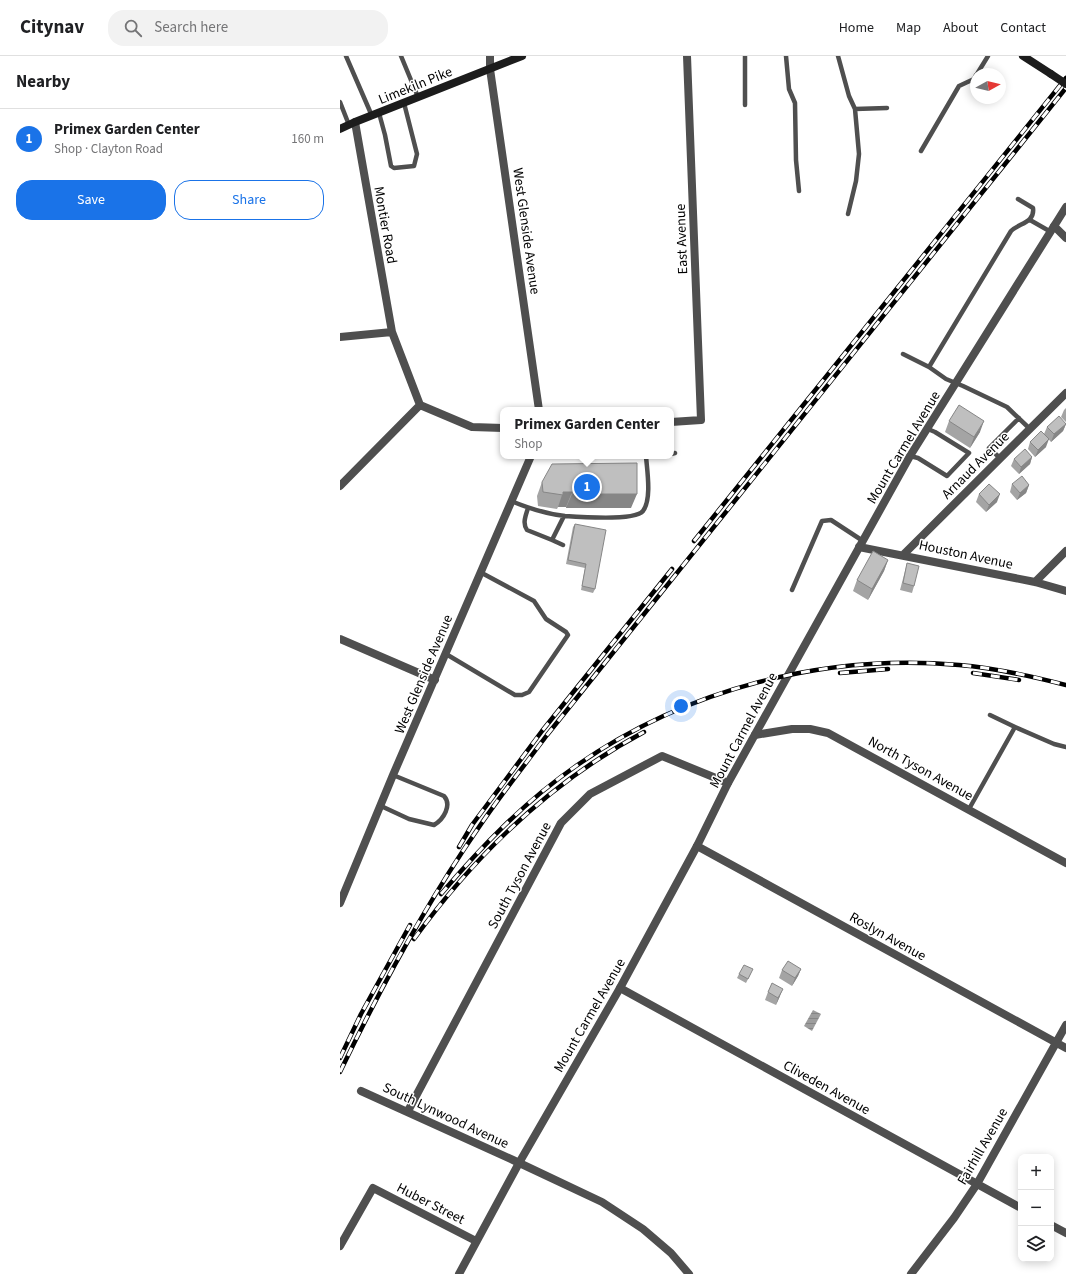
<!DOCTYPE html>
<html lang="en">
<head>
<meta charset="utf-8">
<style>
	body { margin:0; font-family:"Source Sans 3",sans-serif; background:#f2f2f2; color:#202124 }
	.controls { position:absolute; right:12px; bottom:12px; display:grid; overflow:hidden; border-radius:8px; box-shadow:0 2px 10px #0003 }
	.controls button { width:36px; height:36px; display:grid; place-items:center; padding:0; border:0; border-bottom:1px solid #e0e0e0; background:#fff; color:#202124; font:20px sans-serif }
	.compass { position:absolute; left:630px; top:12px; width:36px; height:36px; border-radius:50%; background:#fff; box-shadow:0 2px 10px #0003; rotate:82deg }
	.you { position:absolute; left:341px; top:650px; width:14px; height:14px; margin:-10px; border:3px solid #fff; border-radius:50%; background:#1a73e8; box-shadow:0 0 0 6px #1a73e833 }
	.badge { display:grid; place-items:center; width:26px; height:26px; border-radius:50%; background:#1a73e8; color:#fff; font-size:13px; font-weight:700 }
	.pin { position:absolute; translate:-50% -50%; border:2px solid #fff; box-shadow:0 1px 4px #0006 }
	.popup { position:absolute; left:160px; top:351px; width:174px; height:52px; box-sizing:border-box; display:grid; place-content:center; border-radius:8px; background:#fff; filter:drop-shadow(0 1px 3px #0005); font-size:13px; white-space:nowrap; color:#757577 }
	.popup b { font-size:15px; color:#202124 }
	.popup::after { content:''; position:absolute; left:50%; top:100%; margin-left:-8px; border:8px solid transparent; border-top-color:#fff }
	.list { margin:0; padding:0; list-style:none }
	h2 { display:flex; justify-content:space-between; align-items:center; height:52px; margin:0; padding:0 16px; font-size:17px }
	h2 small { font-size:13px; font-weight:400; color:#757577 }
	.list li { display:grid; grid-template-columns:26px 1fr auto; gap:12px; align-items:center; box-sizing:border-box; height:60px; padding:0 16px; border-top:1px solid #e0e0e0 }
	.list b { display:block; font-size:15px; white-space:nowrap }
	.list p { margin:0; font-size:13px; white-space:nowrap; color:#757577 }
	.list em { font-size:13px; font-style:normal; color:#757577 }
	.actions { display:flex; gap:8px; padding:12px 16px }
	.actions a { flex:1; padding:9px 0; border:1px solid #1a73e8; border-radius:16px; text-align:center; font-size:14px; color:#1a73e8 }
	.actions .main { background:#1a73e8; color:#fff }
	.icon { flex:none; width:22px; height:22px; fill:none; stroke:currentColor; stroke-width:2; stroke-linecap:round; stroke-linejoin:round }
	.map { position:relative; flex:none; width:726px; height:1218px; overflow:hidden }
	header { display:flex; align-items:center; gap:24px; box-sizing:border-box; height:56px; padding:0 20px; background:#fff; border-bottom:1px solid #e0e0e0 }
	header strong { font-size:19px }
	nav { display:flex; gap:22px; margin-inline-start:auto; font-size:14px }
	.search { width:280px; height:36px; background:#f2f2f2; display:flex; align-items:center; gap:10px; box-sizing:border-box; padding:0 14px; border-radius:16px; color:#757577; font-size:15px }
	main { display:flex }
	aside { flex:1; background:#fff }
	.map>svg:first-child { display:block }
	.water { fill:url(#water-rules) }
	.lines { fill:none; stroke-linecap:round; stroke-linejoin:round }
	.service { stroke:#4f4f4f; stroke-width:4.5 }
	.minor { stroke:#4f4f4f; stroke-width:8 }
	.tertiary { stroke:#4f4f4f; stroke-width:8 }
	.secondary { stroke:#1c1c1c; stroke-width:8 }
	.rail-casing { stroke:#000; stroke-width:4.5 }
	.rail { stroke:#fff; stroke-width:3; stroke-dasharray:9; stroke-linecap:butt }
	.secondary-bridge { stroke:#1c1c1c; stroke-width:8 }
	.wall { fill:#a4a4a4 }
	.shaded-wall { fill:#868686 }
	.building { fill:#bfbfbf; stroke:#868686 }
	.labels { text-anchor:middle; stroke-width:3; stroke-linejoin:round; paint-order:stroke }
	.street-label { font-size:14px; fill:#000; stroke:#fff }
</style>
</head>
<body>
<header>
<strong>Citynav</strong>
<div class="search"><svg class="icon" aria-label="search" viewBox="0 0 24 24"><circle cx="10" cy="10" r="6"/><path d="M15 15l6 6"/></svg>Search here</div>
<nav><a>Home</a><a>Map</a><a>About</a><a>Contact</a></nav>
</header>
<main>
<aside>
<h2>Nearby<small></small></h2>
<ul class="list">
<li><span class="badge">1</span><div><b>Primex Garden Center</b><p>Shop · Clayton Road</p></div><em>160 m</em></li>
</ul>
<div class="actions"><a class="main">Save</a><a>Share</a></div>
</aside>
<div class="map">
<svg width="726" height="1218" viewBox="0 0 726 1218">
	<defs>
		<pattern id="water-rules" width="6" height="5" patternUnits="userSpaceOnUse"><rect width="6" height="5" fill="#9d9d9d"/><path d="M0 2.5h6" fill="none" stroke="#858585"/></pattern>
	</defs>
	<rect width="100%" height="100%" fill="#fff"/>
	<path class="water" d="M473 954 481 958 472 975 464 970Z"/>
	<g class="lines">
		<path class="service" d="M6 0 32 60
			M61 0 78 41
			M405 0V49
			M446 0 449 33 455 47 456 104 459 135
			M498 0 509 40 515 53 547 52
			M637 18 648 0
			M0 46 9 69
			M39 57 45 79 51 110 54 112 74 110 77 98 64 47
			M581 95 619 30 634 23 636 19
			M508 158 516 125 519 98 515 53
			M690 164 711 176
			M563 298 589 311 606 323 623 330 667 351 690 373
			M589 311 671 175C679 167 695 167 693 152L678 143
			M331 398 335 397
			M570 400 578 402 607 420 629 397 595 376 588 373
			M660 402 649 392 679 362
			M171 445C188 452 207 458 225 460 239 461 295 465 303 455 312 443 307 414 306 400
			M188 452C186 459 182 467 187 474L212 484 224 460
			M212 484 223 489
			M452 534 482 465 491 464 523 485
			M106 598 175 639H182L189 636 228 579 226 576 206 563 194 545 140 516
			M650 659 675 671
			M41 750 69 763 94 769C104 763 112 749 104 740L53 719
			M629 753 675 671 714 688 726 691"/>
		<path class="minor" d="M150 0V13L199 354
			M15 66 52 276 80 349 132 371 163 372
			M714 170 726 182
			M0 281 52 276
			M331 366 361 364 347 0
			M0 430 80 349
			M519 491 695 526 726 535
			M563 499 726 337
			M695 526 726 495
			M0 583 95 624
			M415 679 452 673H470L488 677 726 807
			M357 790 726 992
			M0 847 53 719 191 400
			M280 932 681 1152
			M21 1035 173 1104 262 1146 303 1173 331 1197 349 1218
			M68 1055 221 767 250 738 322 700 388 727
			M711 1169 726 1177
			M0 1190 33 1132 136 1185
			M571 1218 614 1162 637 1128 726 969"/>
		<path class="tertiary" d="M119 1218 179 1107 280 932 357 790 388 727 570 400 726 151"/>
		<path class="secondary" d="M683 0 711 18
			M0 73 15 66 182 0"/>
		<g class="rail-casing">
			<path id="rail" d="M354 485 726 22
				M500 617 548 613
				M633 617 679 624
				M119 791 132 769 202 675 332 513
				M101 838C141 791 184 746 236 710 346 633 485 597 619 609 655 612 691 620 726 629
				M74 883C135 799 212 725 304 676
				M0 1002 21 958 70 869
				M0 1016C40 933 84 851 137 774 159 741 184 710 207 679L726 32"/>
		</g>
		<use href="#rail" class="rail"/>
		<path class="secondary-bridge" d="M711 18 726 28"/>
	</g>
	<path class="wall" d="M726 352V366L721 361 724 354Z
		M609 365 640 376 630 392 605 376Z
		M726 368 723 375 711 386 704 378 707 371Z
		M690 386 706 391 695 401 688 393Z
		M692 401 690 408 679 418 671 410 674 403Z
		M202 426 291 452H226V451H218L217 453 198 450 197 440Z
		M672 428 689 429 686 437 677 444 670 436Z
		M639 438 657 446 646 456 636 446Z
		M235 468 255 533 253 537 241 534 245 512 226 508 233 471Z
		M548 504 544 515 528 544 513 535 517 524Z
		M567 507 574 530 572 537 560 534 565 515Z
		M461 913 458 920 452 930 439 922 442 914Z
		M411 917 406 927 397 922 399 918Z
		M428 936 440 940 436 949 425 944Z"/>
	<path class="shaded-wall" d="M644 365 640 376 630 392 634 381Z
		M726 368 723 375 711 386 714 378Z
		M709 383 706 391 695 401 698 394Z
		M692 401 690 408 679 418 681 411Z
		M689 429 686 437 677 444 680 437Z
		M223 436H232L226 451H218Z
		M232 438H297L291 452H226Z
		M660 438 657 446 646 456 649 449Z
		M548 504 544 515 528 544 532 533Z
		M461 913 458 920 452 930 455 922Z
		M443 933 440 940 436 949 438 942Z"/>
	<path class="building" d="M619 349 644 365 634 381 609 365Z
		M719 360 726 368 714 378 707 371Z
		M701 375 709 383 698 394 690 386Z
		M685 393 692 401 681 411 674 403Z
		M297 407V438H232V436H223V439L203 436 202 426 212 408Z
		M682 420 689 429 680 437 672 428Z
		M649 428 660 438 649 449 639 438Z
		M235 468 266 474 255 533 242 530 246 508 228 504Z
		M533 495 548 504 532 533 517 524Z
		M567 507 579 510 574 530 563 527Z
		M448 905 461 913 455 922 442 914Z
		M404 909 413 913 408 923 399 918Z
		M432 927 443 933 438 942 428 936Z"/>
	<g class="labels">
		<g class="street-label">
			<text transform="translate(75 29) rotate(-22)" y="5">Limekiln Pike</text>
			<text transform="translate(46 169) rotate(80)" y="5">Montier Road</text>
			<text transform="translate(187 175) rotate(82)" y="5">West Glenside Avenue</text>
			<text transform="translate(341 183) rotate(-92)" y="5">East Avenue</text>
			<text transform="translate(563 391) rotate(-59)" y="5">Mount Carmel Avenue</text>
			<text transform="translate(635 409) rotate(-45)" y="5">Arnaud Avenue</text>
			<text transform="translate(626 498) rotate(12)" y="5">Houston Avenue</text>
			<text transform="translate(83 618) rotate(-67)" y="5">West Glenside Avenue</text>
			<text transform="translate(403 674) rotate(-62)" y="5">Mount Carmel Avenue</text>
			<text transform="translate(581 712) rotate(29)" y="5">North Tyson Avenue</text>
			<text transform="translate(179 819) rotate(-62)" y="5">South Tyson Avenue</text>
			<text transform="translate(548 880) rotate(29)" y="5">Roslyn Avenue</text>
			<text transform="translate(249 959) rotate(-60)" y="5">Mount Carmel Avenue</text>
			<text transform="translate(487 1031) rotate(29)" y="5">Cliveden Avenue</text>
			<text transform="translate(106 1059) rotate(25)" y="5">South Lynwood Avenue</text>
			<text transform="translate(642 1090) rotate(-60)" y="5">Fairhill Avenue</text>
			<text transform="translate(91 1147) rotate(27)" y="5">Huber Street</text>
		</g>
	</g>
</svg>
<div class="controls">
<button>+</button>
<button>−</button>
<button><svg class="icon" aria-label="layers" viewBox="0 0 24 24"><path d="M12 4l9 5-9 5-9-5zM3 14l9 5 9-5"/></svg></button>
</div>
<svg class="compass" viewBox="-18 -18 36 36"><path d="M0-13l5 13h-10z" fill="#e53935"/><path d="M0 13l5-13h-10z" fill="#757577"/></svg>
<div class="you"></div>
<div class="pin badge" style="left:247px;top:431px">1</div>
<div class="popup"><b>Primex Garden Center</b>Shop</div>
</div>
</main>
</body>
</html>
